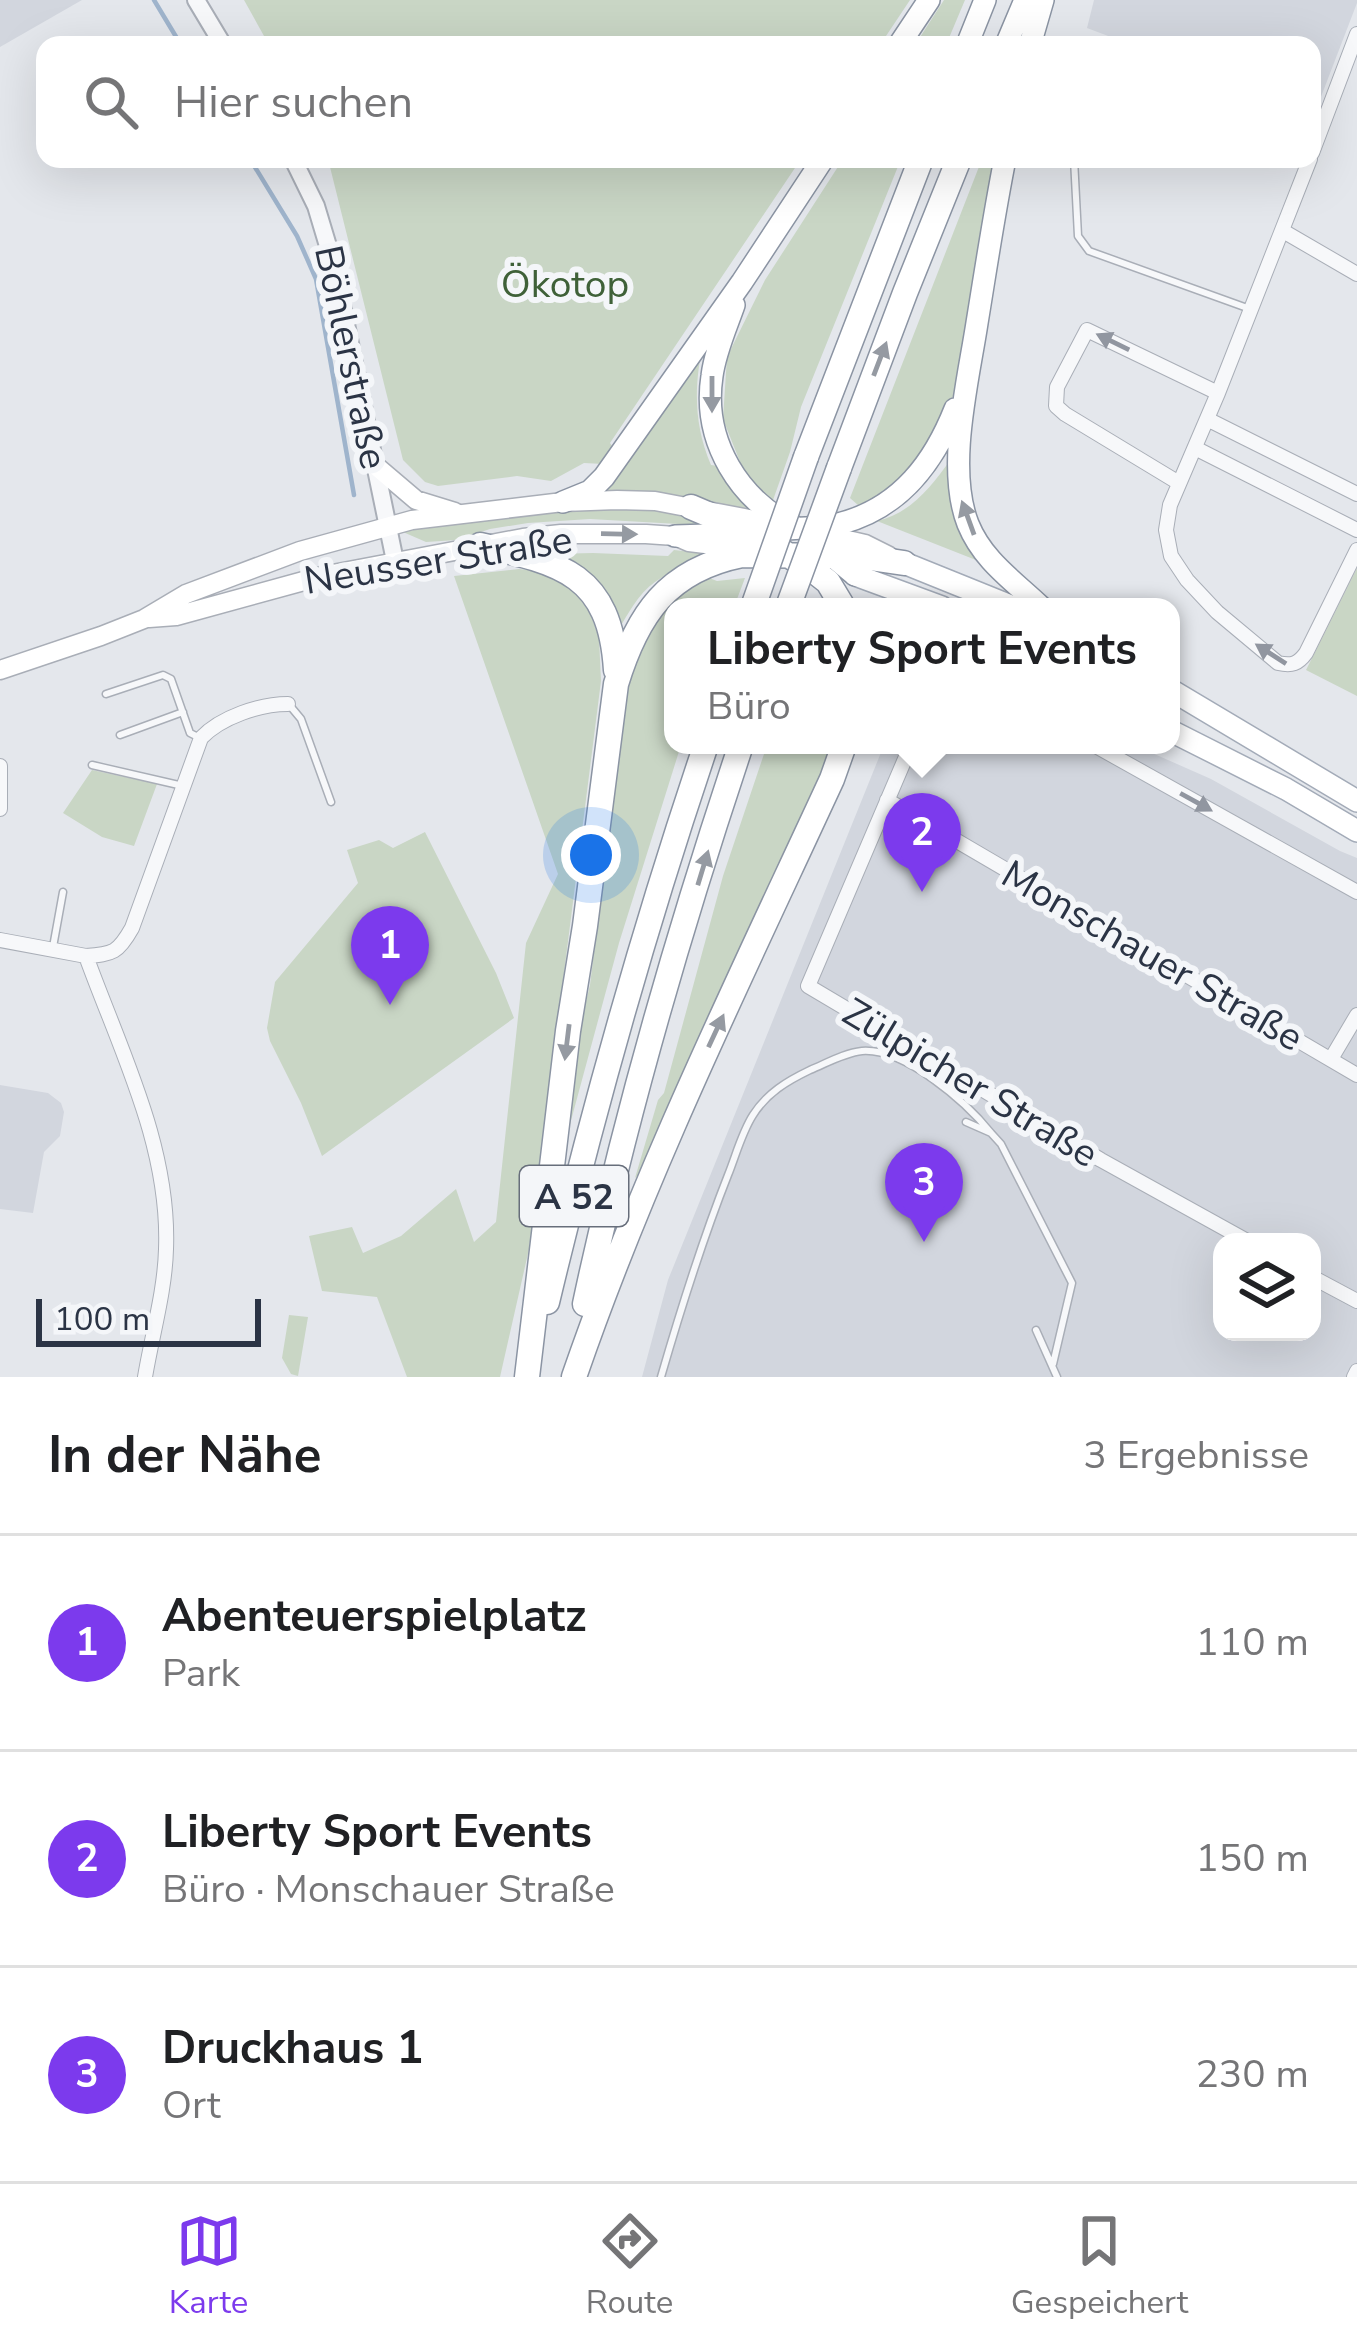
<!DOCTYPE html>
<html lang="de">
<head>
<meta charset="utf-8">
<style>
	body { margin:0; font-family:"Nunito Sans",sans-serif; background:#f6f6f6; color:#202124 }
	.controls { position:absolute; right:36px; bottom:36px; display:grid; overflow:hidden; border-radius:24px; box-shadow:0 12px 48px #0002 }
	.controls button { width:108px; height:108px; display:grid; place-items:center; padding:0; border:0; border-bottom:3px solid #e0e0e0; background:#fff; color:#202124; font:60px sans-serif }
	.scale { position:absolute; left:36px; bottom:30px; width:225px; box-sizing:border-box; padding-left:12px; border:6px solid #2b3445; border-top:0; font-size:33px; line-height:42px; white-space:nowrap; color:#2b3445; -webkit-text-stroke:9px #f4f6f9; paint-order:stroke }
	.you { position:absolute; left:591px; top:855px; width:42px; height:42px; margin:-30px; border:9px solid #fff; border-radius:50%; background:#1a73e8; box-shadow:0 0 0 18px #1a73e833 }
	.badge { display:grid; place-items:center; width:78px; height:78px; border-radius:50%; background:#7c3aed; color:#fff; font-size:39px; font-weight:700 }
	.pin { position:absolute; translate:-50% -99px; filter:drop-shadow(0 3px 6px #0008) }
	.pin::after { content:''; position:absolute; top:63px; width:42px; height:36px; background:inherit; clip-path:polygon(0 0,100% 0,50% 100%) }
	.popup { position:absolute; left:664px; top:598px; width:516px; height:156px; box-sizing:border-box; display:grid; place-content:center; border-radius:24px; background:#fff; filter:drop-shadow(0 3px 9px #0005); font-size:39px; white-space:nowrap; color:#757577 }
	.popup b { font-size:45px; color:#202124 }
	.popup::after { content:''; position:absolute; left:50%; top:100%; margin-left:-24px; border:24px solid transparent; border-top-color:#fff }
	.list { margin:0; padding:0; list-style:none }
	h2 { display:flex; justify-content:space-between; align-items:center; height:156px; margin:0; padding:0 48px; font-size:51px }
	h2 small { font-size:39px; font-weight:400; color:#757577 }
	.list li { display:grid; grid-template-columns:78px 1fr auto; gap:36px; align-items:center; box-sizing:border-box; height:216px; padding:0 48px; border-top:3px solid #e0e0e0 }
	.list b { display:block; font-size:45px; white-space:nowrap }
	.list p { margin:0; font-size:39px; white-space:nowrap; color:#757577 }
	.list em { font-size:39px; font-style:normal; color:#757577 }
	.icon { flex:none; width:66px; height:66px; fill:none; stroke:currentColor; stroke-width:2; stroke-linecap:round; stroke-linejoin:round }
	.map { position:relative; flex:none; width:1357px; height:1377px; overflow:hidden }
	.search { position:absolute; background:#fff; box-shadow:0 12px 48px #0002; left:36px; right:36px; top:36px; height:132px; display:flex; align-items:center; gap:30px; box-sizing:border-box; padding:0 42px; border-radius:24px; color:#757577; font-size:45px }
	.sheet { height:804px; background:#fff }
	nav { display:flex; justify-content:space-around; align-items:center; box-sizing:border-box; height:168px; border-top:3px solid #e0e0e0; background:#fff; font-size:33px; color:#757577 }
	nav a { display:grid; justify-items:center; gap:6px }
	nav .on { color:#7c3aed }
	.map>svg:first-child { display:block }
	.built { fill:#d2d6de; fill-rule:evenodd }
	.green { fill:#c9d6c5 }
	.lines { fill:none; stroke-linecap:round; stroke-linejoin:round }
	.stream { stroke:#9fb4cc; stroke-width:4.5 }
	.service-casing { stroke:#a9aeb7; stroke-width:9 }
	.minor-casing { stroke:#a9aeb7; stroke-width:16 }
	.tertiary-casing { stroke:#a9aeb7; stroke-width:20 }
	.secondary-casing { stroke:#a9aeb7; stroke-width:21 }
	.primary-casing { stroke:#a3abb8; stroke-width:24 }
	.trunk-casing { stroke:#8b94a3; stroke-width:24 }
	.motorway-casing { stroke:#8b94a3; stroke-width:27 }
	.service { stroke:#f7f8fa; stroke-width:6 }
	.minor { stroke:#f7f8fa; stroke-width:14 }
	.tertiary { stroke:#f7f8fa; stroke-width:16 }
	.secondary { stroke:#fff; stroke-width:18 }
	.primary { stroke:#fff; stroke-width:21 }
	.trunk { stroke:#fff; stroke-width:21 }
	.motorway { stroke:#fff; stroke-width:24 }
	.motorway-bridge-casing { stroke:#8b94a3; stroke-width:27; stroke-linecap:butt }
	.motorway-bridge { stroke:#fff; stroke-width:24 }
	.oneway { fill:#9196a0 }
	.oneway2 { fill:#959aa2 }
	.labels { text-anchor:middle; stroke-width:12; stroke-linejoin:round; paint-order:stroke }
	.shield { fill:#f4f6f9; stroke:#676e7b; stroke-width:3 }
	.shield-label { font-size:36px; font-weight:bold; fill:#2b3445 }
	.park-label { font-size:39px; fill:#3f6138; stroke:#f4f6f9 }
	.street-label { font-size:39px; fill:#2b3445; stroke:#f4f6f9 }
</style>
</head>
<body>
<div class="map">
<svg width="1357" height="1377" viewBox="0 0 1357 1377">
	<rect width="100%" height="100%" fill="#e4e7ec"/>
	<path class="built" d="M0 0H82L0 47Z
		M1094 0H1357V3L1314 115 1312 45H1132L1087 28Z
		M884 745H1134L1211 779 1340 851 1357 858V1377H642L668 1280ZM1222 1242H1312V1332H1222Z
		M0 1085 48 1093 61 1103 64 1112 60 1136 44 1152 33 1213 0 1209Z"/>
	<path class="green" d="M244 0H910L880 45H269Z
		M944 0H965L946 45H915Z
		M328 159H801L610 443 614 449 603 464 584 463 551 481 517 476 438 486 425 482 403 460Z
		M843 159H901L801 407 790 452 772 503 744 472 723 419 727 357 765 280Z
		M982 159H993L959 381 938 433 906 478 859 506 850 498Z
		M704 340C694 383 693 423 711 465L718 466 749 509 669 494 604 492 652 426Z
		M951 459 981 562 877 521C911 513 931 487 951 459Z
		M616 508 664 510 703 520 704 523 696 525 590 519 528 523 490 529 457 540 426 542 403 532C474 516 544 510 616 508Z
		M674 550 700 553 701 557C687 565 667 573 655 582 638 594 628 614 617 632L551 554 593 553 668 556Z
		M1357 568V696L1306 670Z
		M519 569 550 572 572 589 589 610 599 638 601 681 529 1249 500 1377H407L377 1297 322 1291 309 1236 352 1227 363 1253 401 1236 456 1189 474 1242 496 1222 526 943 558 874 454 576Z
		M704 576 717 581 745 578 734 607H673V745H681L619 943 559 1165 575 1047 590 985 626 690C641 635 656 607 704 576Z
		M767 745H836L641 1172 635 1178 658 1100 664 1093 723 876Z
		M92 770 157 784 134 846 102 837 63 813Z
		M425 832 496 973 514 1018 322 1156 301 1103 270 1041 267 1028 275 982 358 883 347 850 379 840 393 848Z
		M289 1315 308 1317 298 1376 291 1374 282 1358Z"/>
	<g class="lines">
		<path class="stream" d="M154 0 181 45
			M250 159 297 236 316 279 354 495"/>
		<g class="service-casing">
			<path id="service" d="M1074 159 1078 236 1089 251 1250 309
				M106 694 163 675 171 679 190 733 198 737
				M291 707 301 719 331 802
				M120 735 183 712
				M92 765 183 786
				M53 947 63 892
				M966 1122 991 1133 1001 1144 1072 1283 1053 1364
				M1036 1330 1057 1377
				M661 1377C681 1308 702 1241 728 1175 736 1155 742 1132 753 1115 767 1093 787 1081 810 1070 827 1063 844 1053 862 1051 905 1048 966 1102 991 1133"/>
		</g>
		<g class="minor-casing">
			<path id="minor" d="M1312 153 1357 34
				M1310 159 1218 393 1170 505 1166 530 1171 556 1187 580 1217 612 1278 663C1292 666 1298 664 1306 653L1357 550
				M1283 231 1357 274
				M1207 419 1357 494
				M1195 448 1357 530
				M1179 483 1065 414 1056 406 1057 387 1087 330 1218 393
				M911 745 808 986 1101 1160 1249 1242
				M1094 745 1357 892
				M0 766V809
				M887 800 1357 1075
				M0 940 86 956C120 1050 170 1146 166 1249 165 1291 152 1335 145 1377
				M86 956C113 954 118 953 132 928L201 738C221 717 260 704 288 704
				M1331 1059 1357 1015
				M1312 1277 1357 1301
				M1354 1377 1357 1371"/>
		</g>
		<g class="tertiary-casing">
			<path id="tertiary" d="M196 0 223 45
				M293 159 316 206 334 266 395 561"/>
		</g>
		<g class="secondary-casing">
			<path id="secondary" d="M376 466 416 500 455 512
				M813 532 865 544 889 556
				M149 618 176 616 322 576 523 538 561 534H646L675 536 689 542 746 549
				M0 670 101 636 144 619 186 594 300 551 412 520 563 502 617 500 655 501 786 526"/>
		</g>
		<g class="primary-casing">
			<path id="primary" d="M904 563 1013 607
				M855 575 942 607
				M1171 690 1357 801
				M1171 731 1286 789 1357 831"/>
		</g>
		<g class="trunk-casing">
			<path id="trunk" d="M899 45 929 0
				M967 45 985 0
				M1006 45 1025 0
				M1030 45 1043 0
				M1005 159C994 214 986 268 977 323 968 382 946 468 968 524 983 561 1014 581 1041 607
				M734 305C726 328 715 352 712 376 702 441 739 501 797 528
				M563 502 590 491 604 477 742 282 823 159
				M675 536C713 535 750 533 787 529 806 527 824 529 842 523 901 507 934 462 955 409
				M826 551 855 575"/>
		</g>
		<g class="motorway-casing">
			<path id="motorway" d="M806 457 921 159
				M839 468 905 293 959 159
				M691 507 752 533 814 571 828 582 843 607
				M480 545C562 563 610 574 616 670
				M547 1302C592 1114 644 928 706 745
				M585 1304C625 1116 680 927 741 745
				M527 1377 568 1031 585 926 616 684C637 615 667 570 742 555L856 556 904 563
				M574 1377C645 1171 741 976 832 779L844 745"/>
		</g>
		<use href="#service" class="service"/>
		<use href="#minor" class="minor"/>
		<use href="#tertiary" class="tertiary"/>
		<use href="#secondary" class="secondary"/>
		<use href="#primary" class="primary"/>
		<use href="#trunk" class="trunk"/>
		<use href="#motorway" class="motorway"/>
		<g class="motorway-bridge-casing">
			<path id="motorway-bridge" d="M753 607 806 457
				M788 607 839 468"/>
		</g>
		<use href="#motorway-bridge" class="motorway-bridge"/>
	</g>
	<defs><path id="oneway-solid" d="M-6-.8H1V-3.2L6.5 0L1 3.2V.8H-6Z" transform="scale(3)"/></defs>
	<g class="oneway">
		<use href="#oneway-solid" transform="translate(1113 342) rotate(-154)"/>
		<use href="#oneway-solid" transform="translate(1271 654) rotate(-147)"/>
		<use href="#oneway-solid" transform="translate(1196 802) rotate(29)"/>
	</g>
	<g class="oneway2">
		<use href="#oneway-solid" transform="translate(880 359) rotate(-69)"/>
		<use href="#oneway-solid" transform="translate(712 394) rotate(90)"/>
		<use href="#oneway-solid" transform="translate(968 518) rotate(-110)"/>
		<use href="#oneway-solid" transform="translate(619 534) rotate(1)"/>
		<use href="#oneway-solid" transform="translate(703 868) rotate(-73)"/>
		<use href="#oneway-solid" transform="translate(716 1031) rotate(-65)"/>
		<use href="#oneway-solid" transform="translate(567 1042) rotate(97)"/>
	</g>
	<g class="labels">
		<rect class="shield" x="520" y="1166" width="108" height="60" rx="9"/>
		<g class="shield-label">
			<text x="574" y="1209">A 52</text>
		</g>
		<g class="park-label">
			<text x="565" y="297">Ökotop</text>
		</g>
		<g class="street-label">
			<text transform="translate(352 357) rotate(78)" y="14">Böhlerstraße</text>
			<text transform="translate(438 559) rotate(-9)" y="14">Neusser Straße</text>
			<text transform="translate(1153 955) rotate(30)" y="14">Monschauer Straße</text>
			<text transform="translate(971 1082) rotate(31)" y="14">Zülpicher Straße</text>
		</g>
	</g>
</svg>
<div class="controls">
<button><svg class="icon" aria-label="layers" viewBox="0 0 24 24"><path d="M12 4l9 5-9 5-9-5zM3 14l9 5 9-5"/></svg></button>
</div>
<div class="scale">100 m</div>
<div class="you"></div>
<div class="pin badge" style="left:390px;top:1005px">1</div>
<div class="pin badge" style="left:922px;top:892px">2</div>
<div class="popup"><b>Liberty Sport Events</b>Büro</div>
<div class="pin badge" style="left:924px;top:1242px">3</div>
<div class="search"><svg class="icon" aria-label="search" viewBox="0 0 24 24"><circle cx="10" cy="10" r="6"/><path d="M15 15l6 6"/></svg>Hier suchen</div>
</div>
<section class="sheet">
<h2>In der Nähe<small>3 Ergebnisse</small></h2>
<ul class="list">
<li><span class="badge">1</span><div><b>Abenteuerspielplatz</b><p>Park</p></div><em>110 m</em></li>
<li><span class="badge">2</span><div><b>Liberty Sport Events</b><p>Büro · Monschauer Straße</p></div><em>150 m</em></li>
<li><span class="badge">3</span><div><b>Druckhaus 1</b><p>Ort</p></div><em>230 m</em></li>
</ul>
</section>
<nav>
<a class="on"><svg class="icon" aria-label="map" viewBox="0 0 24 24"><path d="M3 6l6-2 6 2 6-2v14l-6 2-6-2-6 2zM9 4v14M15 6v14"/></svg>Karte</a>
<a><svg class="icon" aria-label="directions" viewBox="0 0 24 24"><path d="M12 3l9 9-9 9-9-9zM9 14v-3h6M13 9l2 2-2 2"/></svg>Route</a>
<a><svg class="icon" aria-label="saved" viewBox="0 0 24 24"><path d="M7 4h10v16l-5-4-5 4z"/></svg>Gespeichert</a>
</nav>
</body>
</html>
